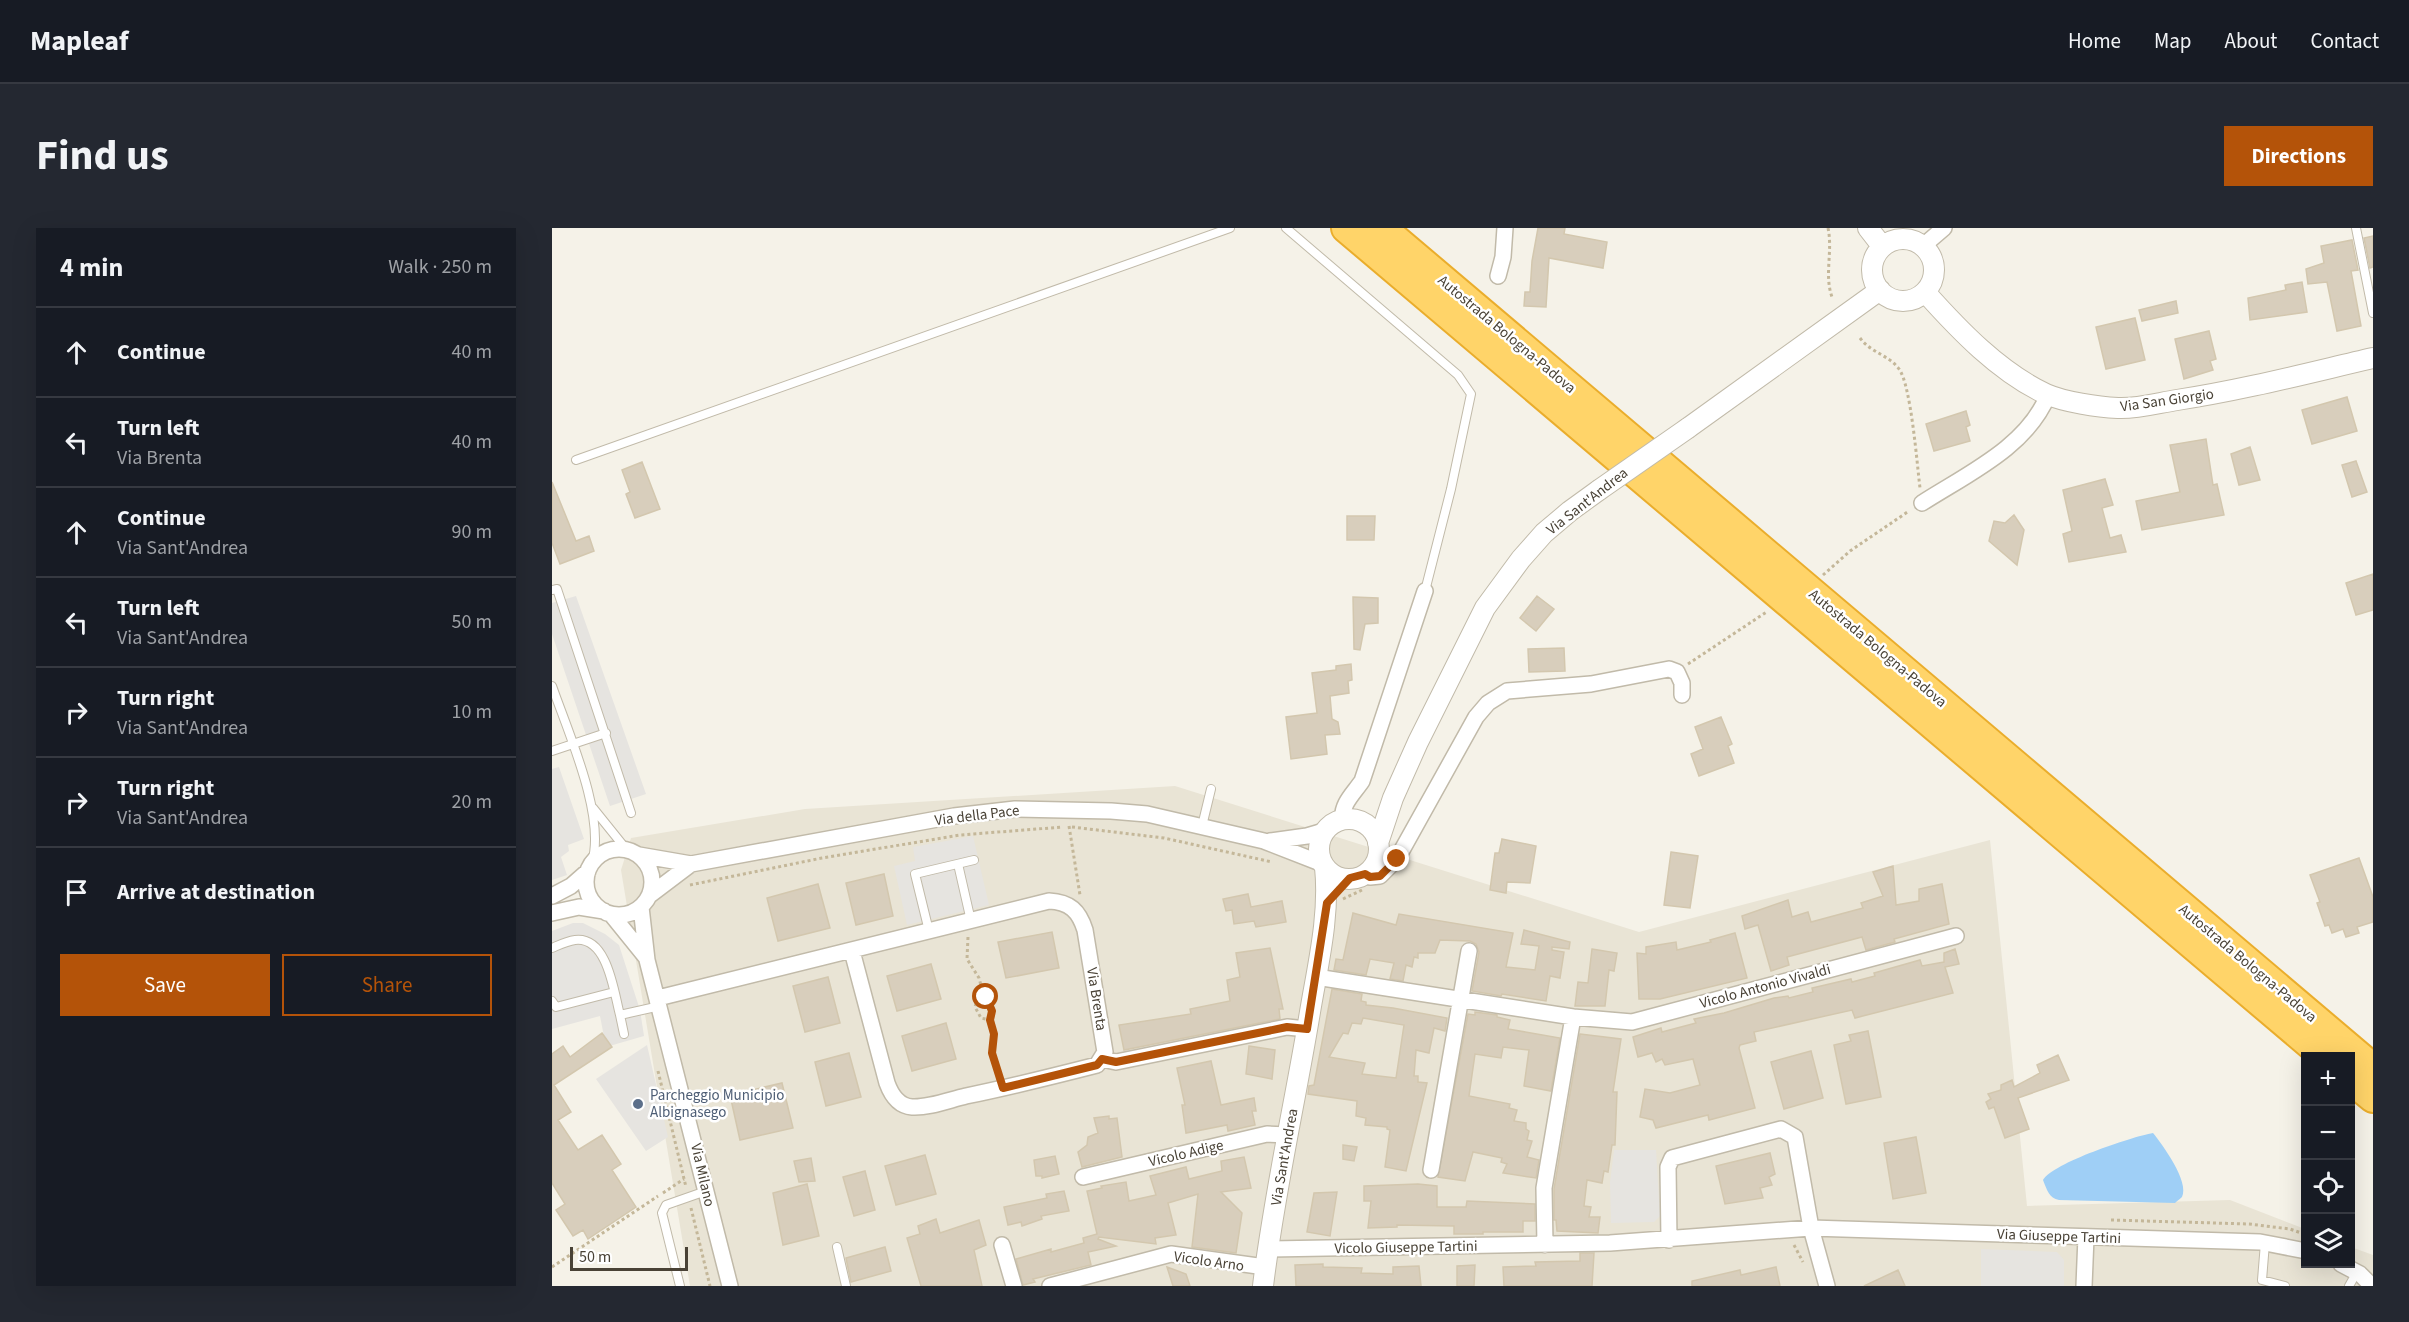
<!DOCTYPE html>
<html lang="en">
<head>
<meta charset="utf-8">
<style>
	body { margin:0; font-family:"Source Sans 3",sans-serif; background:#242831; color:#f1f3f6 }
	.controls { position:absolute; right:18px; bottom:18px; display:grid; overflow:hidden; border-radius:0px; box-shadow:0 6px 24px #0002 }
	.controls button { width:54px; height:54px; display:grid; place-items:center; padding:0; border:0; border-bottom:2px solid #363941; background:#171b24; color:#f1f3f6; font:30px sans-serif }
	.scale { position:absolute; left:18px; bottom:15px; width:118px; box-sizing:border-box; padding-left:6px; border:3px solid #494236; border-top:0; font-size:16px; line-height:21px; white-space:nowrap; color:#494236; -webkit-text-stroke:4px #fff; paint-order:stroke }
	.stop { position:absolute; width:18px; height:18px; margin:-14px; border:4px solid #b45309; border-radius:50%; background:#fff }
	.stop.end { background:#b45309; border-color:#fff; box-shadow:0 2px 6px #0008 }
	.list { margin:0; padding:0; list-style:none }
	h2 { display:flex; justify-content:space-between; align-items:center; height:78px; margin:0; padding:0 24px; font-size:26px }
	h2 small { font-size:20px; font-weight:400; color:#9ea1a6 }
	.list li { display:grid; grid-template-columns:39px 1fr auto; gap:18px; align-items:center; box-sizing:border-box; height:90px; padding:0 24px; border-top:2px solid #363941 }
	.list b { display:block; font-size:22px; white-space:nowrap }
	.list p { margin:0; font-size:20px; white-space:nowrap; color:#9ea1a6 }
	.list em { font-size:20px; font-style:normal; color:#9ea1a6 }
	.actions { display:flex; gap:12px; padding:18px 24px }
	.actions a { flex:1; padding:14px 0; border:2px solid #b45309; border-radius:0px; text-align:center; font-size:21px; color:#b45309 }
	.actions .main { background:#b45309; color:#fff }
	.icon { flex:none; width:33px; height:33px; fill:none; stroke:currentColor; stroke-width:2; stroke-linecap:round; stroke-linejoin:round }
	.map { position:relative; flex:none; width:1821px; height:1058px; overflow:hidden; border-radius:0px }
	header { display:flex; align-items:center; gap:36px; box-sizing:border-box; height:84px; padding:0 30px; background:#171b24; border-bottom:2px solid #363941 }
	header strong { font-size:28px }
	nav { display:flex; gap:33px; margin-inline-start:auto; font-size:21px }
	.intro { display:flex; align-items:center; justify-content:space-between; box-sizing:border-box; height:144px; padding:0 36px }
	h1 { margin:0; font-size:42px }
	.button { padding:15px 27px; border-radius:0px; background:#b45309; color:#fff; font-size:21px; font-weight:700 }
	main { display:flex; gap:36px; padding:0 36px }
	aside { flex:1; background:#171b24; border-radius:0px; box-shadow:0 6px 24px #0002 }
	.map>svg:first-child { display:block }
	.residential { fill:#e9e4d5 }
	.parking { fill:#e6e4e0 }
	.water { fill:#9fcff6 }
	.building { fill:#d8cebc; stroke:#d3c7ae; stroke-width:1.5; fill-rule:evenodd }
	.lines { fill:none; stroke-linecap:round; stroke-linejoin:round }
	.service-casing { stroke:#c1baa9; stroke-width:10 }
	.minor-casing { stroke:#c1baa9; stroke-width:18 }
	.tertiary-casing { stroke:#c1baa9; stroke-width:22 }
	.motorway-casing { stroke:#eaad2c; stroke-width:32 }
	.path { stroke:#c4b799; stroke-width:3; stroke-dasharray:3 3; stroke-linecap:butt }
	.service { stroke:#fff; stroke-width:8 }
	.minor { stroke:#fff; stroke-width:15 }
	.tertiary { stroke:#fff; stroke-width:20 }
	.motorway { stroke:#ffd469; stroke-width:28 }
	.tertiary-bridge-casing { stroke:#c1baa9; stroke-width:22; stroke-linecap:butt }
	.tertiary-bridge { stroke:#fff; stroke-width:20 }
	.route { stroke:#b45309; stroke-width:8 }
	.service-dot { fill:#5c6f8a; stroke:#fff; stroke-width:2 }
	.labels { text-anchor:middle; stroke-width:5; stroke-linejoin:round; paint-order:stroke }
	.street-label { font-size:15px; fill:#494236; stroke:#fff }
	.service-label { font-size:15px; fill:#4e5e75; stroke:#fff; text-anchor:start }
</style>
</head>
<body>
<header>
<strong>Mapleaf</strong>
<nav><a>Home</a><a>Map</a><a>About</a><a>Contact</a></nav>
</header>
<div class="intro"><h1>Find us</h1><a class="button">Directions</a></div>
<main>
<aside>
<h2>4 min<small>Walk · 250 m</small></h2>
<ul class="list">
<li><svg class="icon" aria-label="ahead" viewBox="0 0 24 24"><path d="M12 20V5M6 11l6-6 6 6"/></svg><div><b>Continue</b></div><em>40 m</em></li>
<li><svg class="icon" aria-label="left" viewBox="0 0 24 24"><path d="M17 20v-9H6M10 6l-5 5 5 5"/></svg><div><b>Turn left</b><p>Via Brenta</p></div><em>40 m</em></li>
<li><svg class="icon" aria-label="ahead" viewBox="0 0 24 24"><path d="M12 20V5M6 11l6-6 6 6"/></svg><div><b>Continue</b><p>Via Sant'Andrea</p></div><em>90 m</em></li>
<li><svg class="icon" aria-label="left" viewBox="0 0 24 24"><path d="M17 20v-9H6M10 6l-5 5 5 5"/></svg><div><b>Turn left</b><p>Via Sant'Andrea</p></div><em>50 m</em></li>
<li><svg class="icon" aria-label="right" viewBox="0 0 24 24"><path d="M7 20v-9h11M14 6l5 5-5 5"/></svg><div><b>Turn right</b><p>Via Sant'Andrea</p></div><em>10 m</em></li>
<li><svg class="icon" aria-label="right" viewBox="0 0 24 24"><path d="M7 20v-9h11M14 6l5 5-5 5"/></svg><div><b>Turn right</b><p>Via Sant'Andrea</p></div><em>20 m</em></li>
<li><svg class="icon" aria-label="arrive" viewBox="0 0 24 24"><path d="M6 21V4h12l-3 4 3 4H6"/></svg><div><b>Arrive at destination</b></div></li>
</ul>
<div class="actions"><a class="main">Save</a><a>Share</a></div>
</aside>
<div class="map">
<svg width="1821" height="1058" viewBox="0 0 1821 1058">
	<rect width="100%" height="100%" fill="#f5f2e8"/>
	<path class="residential" d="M623 558 1087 704 1438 612 1475 978 1678 972 1753 1001 1754 1036H1798L1799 1019 1821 1027V1058H138L69 642 79 610 253 581Z"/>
	<path class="parking" d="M24 368 94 566 58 578 0 406V375Z
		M7 539 32 611 16 617 17 623 9 629 15 647 0 652V541Z
		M421 608 437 677 355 697 342 638 363 633 361 619Z
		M21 695H31L53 706 67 717 88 782 92 808 54 819 48 788 0 801V703Z
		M95 817 116 909 94 923 44 851Z
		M1062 922H1104L1108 988 1102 994 1059 995 1058 954Z
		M1429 1021 1505 1024 1512 1032V1058H1429Z"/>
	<path class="water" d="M1601 905C1610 916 1638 954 1630 969 1630 969 1623 975 1623 975L1507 972C1497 970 1495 962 1491 952 1501 935 1579 909 1601 905Z"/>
	<path class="building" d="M986 0H1013L1012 6 1055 14 1051 40 997 30 994 79 972 78 973 64H978L980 33Z
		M1821 8V39L1818 40 1812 10Z
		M1800 12 1806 42 1799 43 1809 98 1785 103 1775 54 1756 56 1754 41 1772 35 1769 18Z
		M1750 54 1755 84 1698 92 1696 70 1734 62 1733 57Z
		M1624 73 1626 85 1590 93 1587 82Z
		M1583 90 1593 132 1554 141 1544 99Z
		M1657 103 1664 131 1658 133 1661 142 1632 151 1623 111Z
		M1795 169 1805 203 1760 216 1750 182Z
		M1414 183 1418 197 1414 199 1418 213 1382 223 1374 196Z
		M1654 211 1661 257 1665 256 1672 287 1590 302 1584 273 1628 264 1618 217Z
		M1698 219 1708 252 1687 257 1679 226Z
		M1804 233 1815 264 1800 269 1790 237Z
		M90 234 108 281 83 290 74 266 78 264 70 242Z
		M1553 251 1561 277 1550 280 1558 310 1569 307 1574 324 1517 334 1511 306 1520 303 1511 262Z
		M0 254 24 313 37 308 42 323 8 336 0 315Z
		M1462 287 1472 302 1465 337 1437 313 1442 293 1453 295Z
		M795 288H823L822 312H795Z
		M1821 346V382L1804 387 1794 355Z
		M985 368 1002 381 984 403 968 390Z
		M801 369 826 370V395L813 396 808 422 802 421Z
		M1012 420 1013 443 977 444 976 421Z
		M799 436 800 452 796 453 797 465 778 468 780 491 786 494 788 506 773 507 775 526 739 531 734 489 765 485 760 445 784 442V438Z
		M1169 489 1180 516 1176 518 1182 535 1147 548 1139 526 1151 521 1143 499Z
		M950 611 984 618 978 655 955 654 954 665 938 662 943 625H947Z
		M1119 624 1146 628 1138 680 1112 677Z
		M1807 630 1821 669V694L1805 699 1807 705 1794 709 1791 701 1780 705 1777 697 1773 698 1765 675 1768 674 1758 647Z
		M1341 638 1344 677 1367 673V661L1390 656 1397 696 1342 711 1343 714 1314 722 1310 709 1235 729 1237 737 1219 743 1206 697 1193 701 1190 688 1236 672 1240 689 1256 684 1259 694 1311 680 1309 675 1331 668 1321 644Z
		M332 646 341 688 304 697 294 655Z
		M266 656 278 700 226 713 215 670Z
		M696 666 699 679 730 673 734 694 704 699 702 693 682 696 680 682 674 683 671 671Z
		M801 685 844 697 847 686 961 705 954 739 983 742 987 718 969 716 972 702 1018 714 1017 721 1000 719V722L1012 724 1008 750 998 748 994 773 950 766 949 768 920 763 927 724 924 716 918 713 888 712 883 725H866V730L862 729 860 739 854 737 851 753 838 751 842 735 818 731 814 747 782 742 784 731 791 732Z
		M500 704 507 740 454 750 446 714Z
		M1183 705 1195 750 1108 771H1087L1085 725 1094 726V719L1124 714 1125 722 1159 714 1158 712Z
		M718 720 731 781H727L728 791 572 822 567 797 639 786 638 781 678 773 675 752 688 749 684 725Z
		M1040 721 1065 725 1062 743 1057 742 1053 778H1023L1026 754 1036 755Z
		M1403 721 1407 736 1393 739 1401 765 1303 790 1300 782 1202 804 1204 813 1188 817 1187 820 1203 880 1157 892 1156 887 1104 900 1101 892 1088 889 1093 861 1118 865 1148 857 1141 831 1113 837 1110 831 1104 834 1100 825 1086 829 1081 809 1109 800 1110 804 1144 795 1142 791 1172 785 1222 770 1236 768 1237 770 1261 764 1260 760 1299 751 1300 754 1323 748 1322 745 1368 732 1370 738 1392 734V725Z
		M379 736 389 771 345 783 335 748Z
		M276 749 288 795 253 804 241 758Z
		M780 761 810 766 809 773 814 774V777L841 780 895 790 893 803 882 800 877 825 864 822 862 848H866V854L875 855 854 943 833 939 838 902 835 901V899L813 897 814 890 804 888 805 873 756 866 757 858 762 857ZM811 790 852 797 844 850 810 846 813 835 777 829 791 805 796 806 800 795 809 796Z
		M923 784 945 787V789L958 792 956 801 1008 810 999 863 972 858 977 822 951 819 949 830 923 826 917 868 958 876 957 880 965 882 962 893 974 895V901L977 903 975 912 980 913 975 929 987 932 984 950 951 945 955 936 949 934 950 930 921 924 913 953 886 949 916 786 923 787Z
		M394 795 404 831 360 843 350 808Z
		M1316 803 1329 869 1294 876 1282 817 1299 813 1297 807Z
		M50 805 60 819 2 857 19 884 6 892 26 922 50 907 69 936 60 942 84 979 36 1011 31 1002 21 1008 4 982 13 976 0 955V826L11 818 18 829Z
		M1028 806 1069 811 1061 864H1065L1063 917H1060L1056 944 1052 943 1050 955 1035 952 1032 978 1039 979 1037 989H1048L1046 1005 1005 1003 1004 992H1002V961Z
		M697 818 723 822 720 851 694 846Z
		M1259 823 1271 870 1232 881 1219 834Z
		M297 825 309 869 274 878 263 834Z
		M1506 827 1517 852 1466 870 1477 901 1453 910 1442 879 1437 881 1434 874 1439 871 1436 866 1449 862V857L1460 852 1462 859 1488 845 1485 837Z
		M659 833 669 877 702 870 704 883H700L703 897 676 903 675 897 634 905 630 877H633L625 840Z
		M230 855 241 900 188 912 178 867Z
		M557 888V891L565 890 570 929 530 939 526 924 535 917 536 909 546 905 542 890Z
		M1364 909 1374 965 1341 971 1332 915Z
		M791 917 805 919 802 933 791 931Z
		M1218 925 1223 946 1217 949 1220 957 1208 960 1211 970 1173 976 1164 938Z
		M373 927 384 966 344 977 333 938Z
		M503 928 507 946 490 950V948H484L482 932Z
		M692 929 699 960 669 964 690 985 684 1025 640 1019 646 966 616 975 624 1007 603 1010 604 1016 547 1009 546 1011 564 1018 536 1024 539 1037 481 1051 483 1054 471 1057 464 1031 499 1021V1024L532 1015 531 1010 545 1006 535 963 550 960 549 958 574 954 577 973 604 967 598 948 634 939 637 951 670 943 669 933Z
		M259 930 263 953 247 954 242 933Z
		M313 943 323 982 302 988 291 949Z
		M255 956 267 1008 231 1017 221 965Z
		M866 956 885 958V979H914L915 973 983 976V993H971V1004H931V1006H902V998L845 997V999L816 1000 819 973H812V958Z
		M512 963 517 983 489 988 490 991 470 998 469 994 456 997 452 979 495 970 494 966Z
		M785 964 778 1008 755 1004 762 965Z
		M384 991 388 1005 427 992 434 1017 422 1022 430 1058H369L355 1010 368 1006 366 998Z
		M333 1019 339 1043 299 1054 294 1030Z
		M1028 1025H1042L1040 1058H952L951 1039 984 1038 983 1034 1028 1033Z
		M771 1036V1039L810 1040 809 1045 841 1046V1039L867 1038 869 1058H744L743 1037Z
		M923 1037 922 1058H905V1038Z
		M615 1039 634 1046 638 1058H621Z
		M1224 1039 1228 1058H1140V1053L1188 1042 1189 1047Z
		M1346 1042 1353 1058H1312Z"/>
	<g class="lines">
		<g class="service-casing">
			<path id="service" d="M734 0 906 147 919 166 899 261 873 363
				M1804 0 1821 85
				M24 232 678 0
				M0 362 5 361 79 585
				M0 458C16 504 54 588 40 634
				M0 523 54 505
				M41 580 74 621
				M650 598 659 561
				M406 636 419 693
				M377 703 363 646 422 632
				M0 720C7 717 15 713 23 712 56 708 62 765 68 787L108 778
				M0 773 4 779 62 764
				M68 787 72 806
				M1713 1015 1710 1052 1733 1058
				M285 1019 294 1058
				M128 1058 110 985 114 977 154 963
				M1797 1058 1805 1044"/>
		</g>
		<g class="minor-casing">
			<path id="minor" d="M1371 18 1392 0
				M946 48 951 29 953 0
				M1370 275C1415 246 1475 219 1496 167
				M791 591C789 576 802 565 810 553L873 363
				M718 613 755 608 772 603
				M34 654a33 33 0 1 1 66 0a33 33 0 1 1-66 0Z
				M87 627 139 636 402 588 463 581 559 583 595 586 712 613 771 636
				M813 646 818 649 828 648 845 631 924 489 936 475 955 463 1039 456 1117 441 1125 444 1130 455V467
				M98 667 139 636
				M0 668 19 658 36 643
				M89 679 95 732 178 1058
				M0 685 27 679 52 683
				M59 686 93 728
				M764 749 1021 789 1080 794 1404 708
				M106 770 497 673C518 674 527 683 533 702L553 824 545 837C502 848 458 859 414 868 397 872 377 880 360 879 346 878 339 866 335 855L300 723
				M550 831 564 834 735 799 755 801
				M879 942 917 723
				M531 949 715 906 736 907
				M1117 1012 1116 939 1120 930 1229 901 1243 909 1259 1000 1275 1058
				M450 1017 462 1058
				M993 1017 992 960 1021 789
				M716 1021 1058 1015 1259 1000 1708 1014 1754 1023
				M1789 1036 1808 1046 1820 1058
				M498 1058 619 1026 713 1039
				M1532 1058 1534 1009"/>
		</g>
		<g class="tertiary-casing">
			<path id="tertiary" d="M1316 0 1330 18
				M1320 42a31 31 0 1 1 62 0a31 31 0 1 1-62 0Z
				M1373 64C1407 102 1447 144 1494 166 1512 174 1546 179 1566 180 1585 181 1606 175 1625 172 1691 162 1756 145 1821 130
				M1136 200 1328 62
				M767 621a30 30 0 1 1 60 0a30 30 0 1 1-60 0Z
				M826 615 841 570 866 514 933 380 969 331 992 305 1018 283 1047 262
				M711 1058C722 966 743 875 758 784 766 736 778 687 773 639"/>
		</g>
		<g class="motorway-casing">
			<path id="motorway" d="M794 0 1772 828
				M830 0 1821 840
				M1798 851 1821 870"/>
		</g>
		<path class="path" d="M1276 0C1281 23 1272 47 1280 69
			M1308 110C1319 125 1337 127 1347 141 1359 157 1365 236 1368 260
			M1271 347 1298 323 1357 283
			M1136 436 1216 383
			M517 598 528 667
			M520 599 612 610 720 634
			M138 657 270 630 408 607 511 599
			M791 671 810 662
			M416 709 415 731 427 750 431 765 439 779V795L442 806 439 825 447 847
			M432 767 425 772 423 779 429 790 438 792
			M106 843 134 959
			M111 965 132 951
			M139 980 158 1058
			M1559 992 1697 996 1738 1001 1752 1006
			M1242 1017 1251 1034
			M0 1039 106 968"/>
		<use href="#service" class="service"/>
		<use href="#minor" class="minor"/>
		<use href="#tertiary" class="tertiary"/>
		<use href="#motorway" class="motorway"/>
		<g class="tertiary-bridge-casing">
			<path id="tertiary-bridge" d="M1047 262 1136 200"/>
		</g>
		<use href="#tertiary-bridge" class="tertiary-bridge"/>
	</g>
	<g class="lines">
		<path class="route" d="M434 769 440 783 438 792 442 806 440 825 451 860 545 837 550 831 564 834 735 799 755 801 775 675 798 650 813 646 818 649 828 648 845 631"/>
	</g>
	<circle class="service-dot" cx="86" cy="876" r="6"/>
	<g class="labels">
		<g class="street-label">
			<text transform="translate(955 106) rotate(40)" y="5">Autostrada Bologna-Padova</text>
			<text transform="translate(1615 172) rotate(-8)" y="5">Via San Giorgio</text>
			<text transform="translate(1035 273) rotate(-38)" y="5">Via Sant'Andrea</text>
			<text transform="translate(1326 420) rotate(40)" y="5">Autostrada Bologna-Padova</text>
			<text transform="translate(425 587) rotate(-7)" y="5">Via della Pace</text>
			<text transform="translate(1696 735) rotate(40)" y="5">Autostrada Bologna-Padova</text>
			<text transform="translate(1213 758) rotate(-15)" y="5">Vicolo Antonio Vivaldi</text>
			<text transform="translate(545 771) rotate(81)" y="5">Via Brenta</text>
			<text transform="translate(634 925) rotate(-13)" y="5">Vicolo Adige</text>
			<text transform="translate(732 929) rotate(-80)" y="5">Via Sant'Andrea</text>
			<text transform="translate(151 947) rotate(77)" y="5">Via Milano</text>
			<text transform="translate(1507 1008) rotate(2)" y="5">Via Giuseppe Tartini</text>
			<text transform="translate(854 1019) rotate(-1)" y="5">Vicolo Giuseppe Tartini</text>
			<text transform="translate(657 1033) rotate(8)" y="5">Vicolo Arno</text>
		</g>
		<g class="service-label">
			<text x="98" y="872">Parcheggio Municipio<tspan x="98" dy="17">Albignasego</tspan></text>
		</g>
	</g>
</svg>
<div class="controls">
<button>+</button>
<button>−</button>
<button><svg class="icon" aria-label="locate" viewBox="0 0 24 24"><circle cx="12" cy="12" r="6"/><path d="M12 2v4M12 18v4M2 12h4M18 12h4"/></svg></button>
<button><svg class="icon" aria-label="layers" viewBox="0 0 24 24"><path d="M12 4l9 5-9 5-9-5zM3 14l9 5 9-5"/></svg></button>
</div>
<div class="scale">50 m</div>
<div class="stop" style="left:434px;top:769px"></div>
<div class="stop end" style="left:845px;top:631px"></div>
</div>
</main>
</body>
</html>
